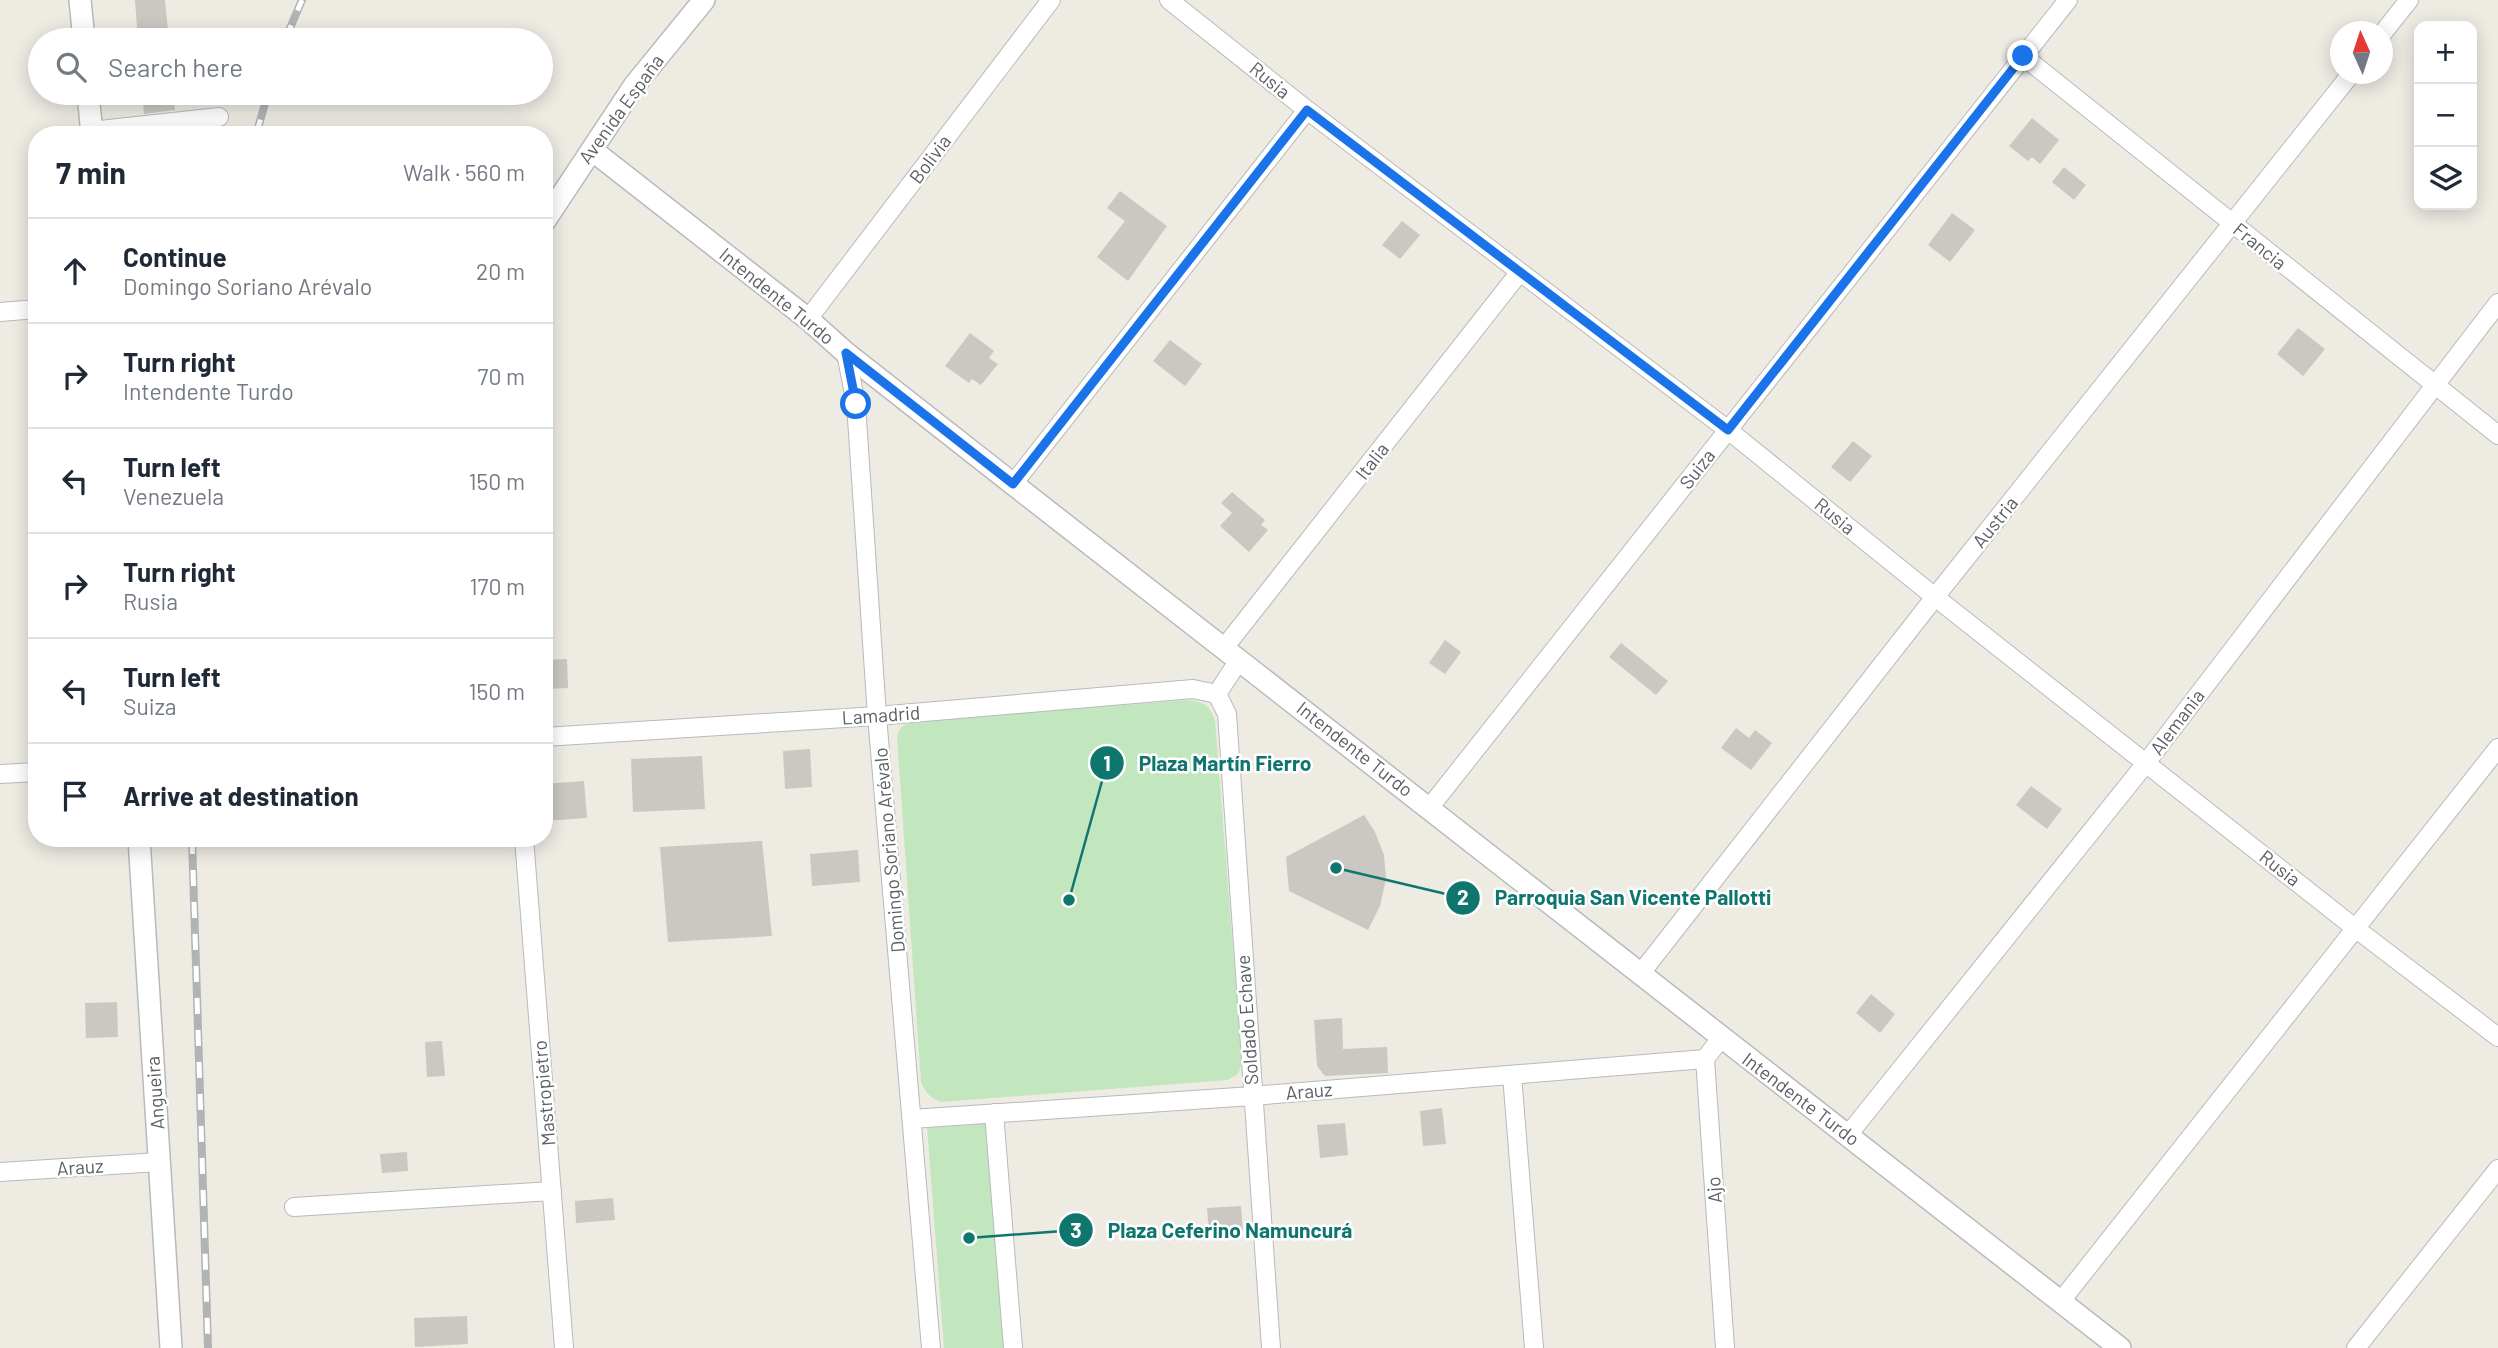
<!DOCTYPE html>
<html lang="en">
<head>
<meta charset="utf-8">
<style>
	body { margin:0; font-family:Barlow,sans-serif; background:#f2f2f3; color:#1f2937 }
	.controls { position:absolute; right:21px; top:21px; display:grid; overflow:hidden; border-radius:14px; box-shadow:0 4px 18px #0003 }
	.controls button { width:63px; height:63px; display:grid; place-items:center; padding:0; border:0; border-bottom:2px solid #e0e1e3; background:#fff; color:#1f2937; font:35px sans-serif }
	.compass { position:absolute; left:2330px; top:21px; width:63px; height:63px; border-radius:50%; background:#fff; box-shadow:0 4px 18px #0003; rotate:357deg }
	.stop { position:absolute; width:21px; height:21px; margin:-16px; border:5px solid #1a73e8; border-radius:50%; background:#fff }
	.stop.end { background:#1a73e8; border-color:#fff; box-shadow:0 2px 7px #0008 }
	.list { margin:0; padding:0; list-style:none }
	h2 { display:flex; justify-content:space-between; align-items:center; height:91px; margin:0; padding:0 28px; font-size:30px }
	h2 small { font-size:23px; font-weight:400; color:#747a83 }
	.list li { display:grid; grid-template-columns:46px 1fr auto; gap:21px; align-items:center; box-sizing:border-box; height:105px; padding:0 28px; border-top:2px solid #e0e1e3 }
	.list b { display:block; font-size:26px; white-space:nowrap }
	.list p { margin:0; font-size:23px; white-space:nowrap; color:#747a83 }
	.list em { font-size:23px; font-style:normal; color:#747a83 }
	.icon { flex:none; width:38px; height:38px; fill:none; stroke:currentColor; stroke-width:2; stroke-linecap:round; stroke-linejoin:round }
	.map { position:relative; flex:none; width:2498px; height:1348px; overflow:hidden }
	.search { position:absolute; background:#fff; box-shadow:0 4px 18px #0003; left:28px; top:28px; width:525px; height:77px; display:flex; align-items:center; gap:18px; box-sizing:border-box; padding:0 24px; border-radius:38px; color:#747a83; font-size:26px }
	.panel { position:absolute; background:#fff; box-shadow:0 4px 18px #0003; left:28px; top:126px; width:525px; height:721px; border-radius:28px }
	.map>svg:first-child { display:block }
	.green { fill:#c2e7be }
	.building { fill:#cbc7c2 }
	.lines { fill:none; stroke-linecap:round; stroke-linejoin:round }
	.minor-casing { stroke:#b6babe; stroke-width:20 }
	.tertiary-casing { stroke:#b6babe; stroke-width:24 }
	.minor { stroke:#fff; stroke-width:18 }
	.tertiary { stroke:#fff; stroke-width:21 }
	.rail-casing { stroke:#b2b3b4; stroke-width:8 }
	.rail { stroke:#fff; stroke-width:5; stroke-dasharray:16; stroke-linecap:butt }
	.route { stroke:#1a73e8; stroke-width:9 }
	.labels { text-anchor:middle; stroke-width:5; stroke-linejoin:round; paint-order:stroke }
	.street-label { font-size:19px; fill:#5b6064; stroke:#fff }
	.leader { fill:none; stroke:#0f766e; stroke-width:2.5 }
	.callout-dot { fill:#0f766e; stroke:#fff; stroke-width:2.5 }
	.mark-label { font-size:21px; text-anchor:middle; font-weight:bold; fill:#fff }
	.callout-label { font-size:21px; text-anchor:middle; font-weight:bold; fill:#0f766e; stroke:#fff; stroke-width:5; stroke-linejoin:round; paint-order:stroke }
</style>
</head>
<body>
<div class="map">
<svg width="2498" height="1348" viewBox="0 0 2498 1348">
	<rect width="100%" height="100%" fill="#eeebe3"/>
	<path class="green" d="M1189 700C1205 703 1210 705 1215 721L1242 1063 1238 1074 1228 1080 941 1102C930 1098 926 1093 921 1082L897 737C900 724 908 723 919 721Z
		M993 1123 1012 1348H944L927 1128Z"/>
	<path class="building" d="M135 0H165L169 40H138Z
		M142 93H173L175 110 144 114Z
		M2032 118 2059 140 2040 164 2032 157 2028 161 2009 146Z
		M2064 167 2086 185 2074 200 2052 182Z
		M1120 191 1167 226 1128 281 1097 257 1125 221 1107 208Z
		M1952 213 1975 230 1950 262 1928 245Z
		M1402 221 1420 235 1400 259 1382 245Z
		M2298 328 2325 349 2303 376 2277 354Z
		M970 333 994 351 989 358 998 364 981 385 972 379 969 383 945 366Z
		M1170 340 1202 364 1185 386 1153 361Z
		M1853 441 1872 456 1850 482 1831 467Z
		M1232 492 1265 520 1261 525 1268 530 1249 552 1220 526 1232 513 1221 503Z
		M1445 640 1461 652 1445 674 1429 663Z
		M1621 643 1668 681 1656 695 1609 657Z
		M567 659 568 688 544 689V660Z
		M1736 728 1749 738 1755 730 1772 743 1751 770 1721 748Z
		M810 749 812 787 785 789 783 751Z
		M702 756 705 809 633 812 631 759Z
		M584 781 587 818 544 821V784Z
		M2031 786 2062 809 2047 829 2016 805Z
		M1364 815 1375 832 1384 855 1386 879 1380 906 1368 930 1289 891 1286 857Z
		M762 841 772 936 668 942 660 847Z
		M858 850 860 882 812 886 810 854Z
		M1871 994 1895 1014 1880 1033 1856 1013Z
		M117 1002 118 1037 86 1038 85 1003Z
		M1342 1018 1343 1049 1387 1047 1388 1073 1325 1076 1317 1066 1314 1020Z
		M442 1041 445 1076 427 1077 425 1042Z
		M1442 1108 1446 1144 1423 1146 1420 1111Z
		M1345 1123 1348 1155 1320 1158 1317 1125Z
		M407 1152 408 1171 382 1173 380 1154Z
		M613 1198 615 1220 576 1223 575 1201Z
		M1241 1206 1243 1231 1209 1233 1207 1208Z
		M467 1316 468 1344 415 1347 414 1318Z"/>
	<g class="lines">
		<g class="minor-casing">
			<path id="minor" d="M1169 0 1307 110 1728 430 1935 597 2355 928 2498 1037
				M2382 34 2409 0
				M2023 56 2498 435
				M91 131 219 117
				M0 312 37 309
				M808 319 1051 0
				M846 353 856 404 877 716 931 1348
				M1013 484 1307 110
				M1224 648 1519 273
				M1217 694 1227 714 1271 1348
				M1217 694 1239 660
				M544 737 877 716 1193 689 1217 694
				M0 774 37 772
				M1430 807 2068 0
				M524 838 564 1348
				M1641 973 1935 597 2351 74
				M1721 1038 1705 1059 1725 1348
				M1512 1075 1534 1348
				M994 1113 1013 1348
				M912 1119 1252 1096 1705 1059
				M1848 1135 2146 763 2498 303
				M0 1172 159 1162
				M294 1207 552 1191
				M2061 1301 2498 748
				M2356 1348 2498 1169"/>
		</g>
		<g class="tertiary-casing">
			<path id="tertiary" d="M80 0 84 40
				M88 93 92 135
				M592 150 808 319 846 353 1013 484 2120 1348
				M544 222 634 86 704 0
				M139 838 171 1348"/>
		</g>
		<use href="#minor" class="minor"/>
		<use href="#tertiary" class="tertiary"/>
		<g class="rail-casing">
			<path id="rail" d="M285 40 302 0
				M256 135 268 93
				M192 838 208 1348"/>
		</g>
		<use href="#rail" class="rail"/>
	</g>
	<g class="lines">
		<path class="route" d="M856 404 846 353 1013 484 1307 110 1728 430 2023 56"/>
	</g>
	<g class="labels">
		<g class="street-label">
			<text transform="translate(1270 80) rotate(39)" y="7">Rusia</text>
			<text transform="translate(621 109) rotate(-54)" y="7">Avenida España</text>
			<text transform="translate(930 159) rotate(-53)" y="7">Bolivia</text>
			<text transform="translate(2260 246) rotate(39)" y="7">Francia</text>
			<text transform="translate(777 296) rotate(39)" y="7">Intendente Turdo</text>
			<text transform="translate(1372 461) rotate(-52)" y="7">Italia</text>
			<text transform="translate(1697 469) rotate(-52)" y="7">Suiza</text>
			<text transform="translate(1835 516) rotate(39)" y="7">Rusia</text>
			<text transform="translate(1995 522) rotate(-51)" y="7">Austria</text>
			<text transform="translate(881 715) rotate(-4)" y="7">Lamadrid</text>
			<text transform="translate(2177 722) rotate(-53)" y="7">Alemania</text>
			<text transform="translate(1355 749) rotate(38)" y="7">Intendente Turdo</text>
			<text transform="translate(889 850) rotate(-95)" y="7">Domingo Soriano Arévalo</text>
			<text transform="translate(2280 868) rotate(38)" y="7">Rusia</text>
			<text transform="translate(1247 1020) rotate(-94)" y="7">Soldado Echave</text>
			<text transform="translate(1309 1091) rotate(-5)" y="7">Arauz</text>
			<text transform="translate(155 1093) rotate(-94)" y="7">Angueira</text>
			<text transform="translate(544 1093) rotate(-95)" y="7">Mastropietro</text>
			<text transform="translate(1801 1099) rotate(37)" y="7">Intendente Turdo</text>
			<text transform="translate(80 1167) rotate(-4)" y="7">Arauz</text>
			<text transform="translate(1714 1190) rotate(-94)" y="7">Ajo</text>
		</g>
	</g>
	<path class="leader" d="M1069 900L1107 763M1336 868L1463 898M969 1238L1076 1230"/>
	<g class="callout-dot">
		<circle cx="1069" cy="900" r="7"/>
		<circle cx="1336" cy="868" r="7"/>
		<circle cx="969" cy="1238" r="7"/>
		<circle cx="1107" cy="763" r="18"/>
		<circle cx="1463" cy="898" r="18"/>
		<circle cx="1076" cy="1230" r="18"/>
	</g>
	<g class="mark-label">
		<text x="1107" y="771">1</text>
		<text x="1463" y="905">2</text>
		<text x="1076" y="1238">3</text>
	</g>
	<g class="callout-label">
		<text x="1225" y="771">Plaza Martín Fierro</text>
		<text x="1633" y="905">Parroquia San Vicente Pallotti</text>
		<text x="1230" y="1238">Plaza Ceferino Namuncurá</text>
	</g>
</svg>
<div class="controls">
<button>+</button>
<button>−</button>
<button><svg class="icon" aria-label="layers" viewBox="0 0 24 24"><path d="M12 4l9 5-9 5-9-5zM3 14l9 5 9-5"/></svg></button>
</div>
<svg class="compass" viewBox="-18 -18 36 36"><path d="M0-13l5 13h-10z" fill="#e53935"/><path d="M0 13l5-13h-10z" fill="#747a83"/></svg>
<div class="stop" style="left:856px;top:404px"></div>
<div class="stop end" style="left:2023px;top:56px"></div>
<div class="search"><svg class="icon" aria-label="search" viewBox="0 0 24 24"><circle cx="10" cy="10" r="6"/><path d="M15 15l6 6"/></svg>Search here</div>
<section class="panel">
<h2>7 min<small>Walk · 560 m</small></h2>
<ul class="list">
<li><svg class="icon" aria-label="ahead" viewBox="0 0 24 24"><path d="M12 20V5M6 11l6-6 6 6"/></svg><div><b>Continue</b><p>Domingo Soriano Arévalo</p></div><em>20 m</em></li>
<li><svg class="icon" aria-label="right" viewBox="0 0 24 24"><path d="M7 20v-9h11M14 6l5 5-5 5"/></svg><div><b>Turn right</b><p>Intendente Turdo</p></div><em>70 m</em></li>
<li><svg class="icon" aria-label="left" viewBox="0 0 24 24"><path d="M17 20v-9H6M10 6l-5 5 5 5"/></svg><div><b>Turn left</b><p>Venezuela</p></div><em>150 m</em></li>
<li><svg class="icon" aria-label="right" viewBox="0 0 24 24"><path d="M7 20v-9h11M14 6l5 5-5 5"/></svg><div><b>Turn right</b><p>Rusia</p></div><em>170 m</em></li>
<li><svg class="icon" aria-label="left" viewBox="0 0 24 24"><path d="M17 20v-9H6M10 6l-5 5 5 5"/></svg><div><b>Turn left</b><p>Suiza</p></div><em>150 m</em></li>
<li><svg class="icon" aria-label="arrive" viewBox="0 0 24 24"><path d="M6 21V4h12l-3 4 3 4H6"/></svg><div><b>Arrive at destination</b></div></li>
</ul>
</section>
</div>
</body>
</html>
